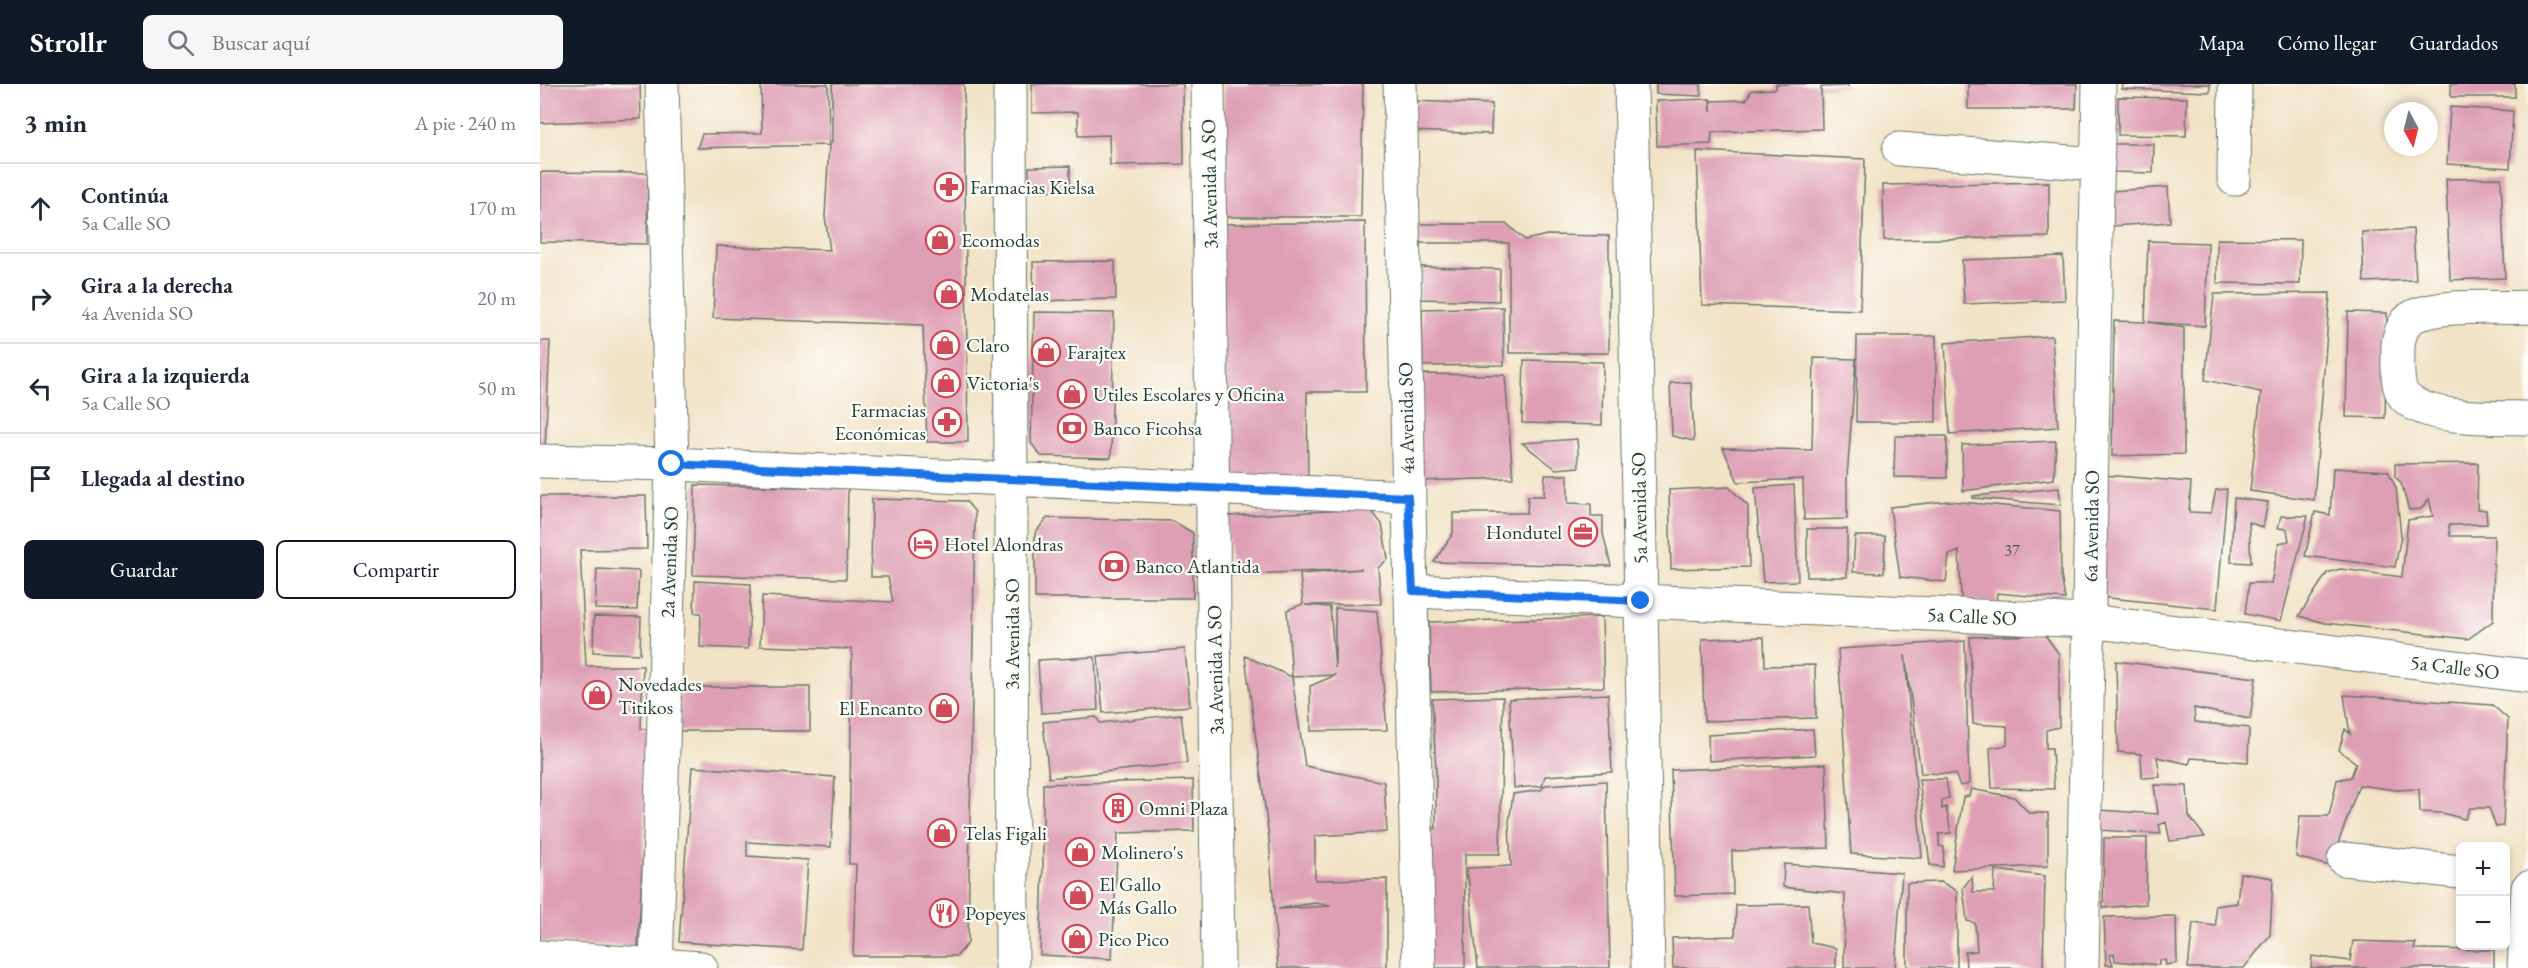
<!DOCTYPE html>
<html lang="es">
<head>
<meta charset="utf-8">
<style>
	body { margin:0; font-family:"EB Garamond",serif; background:#f6f6f7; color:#1f2937 }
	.controls { position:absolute; right:18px; bottom:18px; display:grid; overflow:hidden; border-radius:9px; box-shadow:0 3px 9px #0003 }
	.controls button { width:54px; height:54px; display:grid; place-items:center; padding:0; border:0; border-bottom:2px solid #e0e1e3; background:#fff; color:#1f2937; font:30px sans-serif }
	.compass { position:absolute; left:1844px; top:18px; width:54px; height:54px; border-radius:50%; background:#fff; box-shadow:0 3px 9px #0003; rotate:173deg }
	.stop { position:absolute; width:18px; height:18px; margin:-14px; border:4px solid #1a73e8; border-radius:50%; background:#fff }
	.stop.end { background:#1a73e8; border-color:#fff; box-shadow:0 2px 6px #0008 }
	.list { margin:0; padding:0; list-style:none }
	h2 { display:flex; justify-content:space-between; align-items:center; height:78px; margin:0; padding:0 24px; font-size:26px }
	h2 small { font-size:20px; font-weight:400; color:#747a83 }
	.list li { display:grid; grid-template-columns:39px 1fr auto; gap:18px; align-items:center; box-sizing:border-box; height:90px; padding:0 24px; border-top:2px solid #e0e1e3 }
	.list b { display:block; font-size:22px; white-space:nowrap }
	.list p { margin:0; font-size:20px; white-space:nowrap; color:#747a83 }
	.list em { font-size:20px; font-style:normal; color:#747a83 }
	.actions { display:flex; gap:12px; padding:18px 24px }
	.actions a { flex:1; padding:14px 0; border:2px solid #111827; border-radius:9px; text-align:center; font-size:21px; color:#111827 }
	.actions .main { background:#111827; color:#fff }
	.icon { flex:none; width:33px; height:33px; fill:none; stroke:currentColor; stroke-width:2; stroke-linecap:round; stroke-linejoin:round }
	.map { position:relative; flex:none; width:1988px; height:884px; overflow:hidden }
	header { display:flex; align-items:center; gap:36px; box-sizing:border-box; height:84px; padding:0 30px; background:#111827; color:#fff }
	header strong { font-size:28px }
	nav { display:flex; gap:33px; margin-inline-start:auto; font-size:21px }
	.search { width:420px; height:54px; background:#f6f6f7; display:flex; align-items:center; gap:15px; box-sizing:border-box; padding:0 21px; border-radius:9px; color:#747a83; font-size:22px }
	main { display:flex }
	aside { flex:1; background:#fff }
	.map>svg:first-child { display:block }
	.building { fill:#de9eb4; fill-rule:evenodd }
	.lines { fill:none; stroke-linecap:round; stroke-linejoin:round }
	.minor-casing { stroke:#697767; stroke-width:35 }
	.minor { stroke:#fff; stroke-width:33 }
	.route { stroke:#1a73e8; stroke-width:8 }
	.labels { text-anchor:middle; stroke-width:4.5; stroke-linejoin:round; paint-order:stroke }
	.number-label { font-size:16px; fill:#4f5554 }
	.street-label { font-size:20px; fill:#1f3d34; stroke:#fdfcf7 }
	.poi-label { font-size:20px; fill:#1f3d34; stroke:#fdfcf7; text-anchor:start }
</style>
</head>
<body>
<header>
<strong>Strollr</strong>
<div class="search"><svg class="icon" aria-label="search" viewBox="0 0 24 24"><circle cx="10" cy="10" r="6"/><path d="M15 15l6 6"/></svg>Buscar aquí</div>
<nav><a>Mapa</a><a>Cómo llegar</a><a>Guardados</a></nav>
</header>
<main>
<aside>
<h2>3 min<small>A pie · 240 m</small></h2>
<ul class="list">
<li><svg class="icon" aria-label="ahead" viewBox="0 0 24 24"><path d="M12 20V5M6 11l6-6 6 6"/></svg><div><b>Continúa</b><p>5a Calle SO</p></div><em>170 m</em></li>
<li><svg class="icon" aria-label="right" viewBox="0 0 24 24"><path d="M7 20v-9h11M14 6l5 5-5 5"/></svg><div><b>Gira a la derecha</b><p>4a Avenida SO</p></div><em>20 m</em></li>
<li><svg class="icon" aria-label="left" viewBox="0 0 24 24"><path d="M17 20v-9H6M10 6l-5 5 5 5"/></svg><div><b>Gira a la izquierda</b><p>5a Calle SO</p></div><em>50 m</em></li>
<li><svg class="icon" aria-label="arrive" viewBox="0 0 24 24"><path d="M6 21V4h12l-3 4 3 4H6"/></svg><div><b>Llegada al destino</b></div></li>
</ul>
<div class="actions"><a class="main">Guardar</a><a>Compartir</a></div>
</aside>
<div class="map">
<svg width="1988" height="884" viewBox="0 0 1988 884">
	<rect width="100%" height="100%" fill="#fdfcf7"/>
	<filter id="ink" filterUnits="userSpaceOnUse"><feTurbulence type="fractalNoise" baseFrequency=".0167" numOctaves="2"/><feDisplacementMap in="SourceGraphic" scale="12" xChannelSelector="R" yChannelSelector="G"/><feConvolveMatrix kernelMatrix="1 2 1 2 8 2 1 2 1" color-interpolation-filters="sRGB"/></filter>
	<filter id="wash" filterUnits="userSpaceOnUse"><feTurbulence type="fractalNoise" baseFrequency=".008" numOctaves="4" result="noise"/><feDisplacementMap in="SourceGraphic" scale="24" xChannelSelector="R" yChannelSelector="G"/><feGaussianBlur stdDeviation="1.35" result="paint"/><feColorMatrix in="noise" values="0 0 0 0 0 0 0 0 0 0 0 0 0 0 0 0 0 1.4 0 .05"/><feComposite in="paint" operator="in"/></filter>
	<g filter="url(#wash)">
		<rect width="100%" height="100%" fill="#f2e3c7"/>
		<g id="blocks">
			<path class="building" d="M0 0H100L101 35 0 39Z
				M221 0H288L289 61 292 58V0H424L428 358H387L383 241 173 234 176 162 290 166 285 133 289 61 157 64 162 50 222 49Z
				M492 0H643L644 80 570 81 569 51 538 52V28L492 29Z
				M684 0H823L821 133H683Z
				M1116 0H1161V12L1116 10Z
				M1236 0H1308V2L1281 3 1282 45 1172 48 1171 60 1117 62 1116 17 1170 15 1171 28V17L1206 16 1212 6 1236 5Z
				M1428 0H1537L1536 25H1428Z
				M1583 0H1670V8L1582 5Z
				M1911 0H1975V13H1911Z
				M1578 13 1647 14 1646 52 1578 51Z
				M872 17 952 20 951 50 871 47Z
				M1910 23 1973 27 1970 84 1907 80Z
				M1565 60H1614L1613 89 1574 88Z
				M1157 67 1325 75 1320 226 1162 221Z
				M530 82V106L490 107 489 83Z
				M0 88 108 89 107 160 0 158Z
				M1961 94 1965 194 1910 196 1906 95Z
				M1509 98V153L1344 156 1343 101Z
				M1628 103 1630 138 1573 142 1571 107Z
				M825 138 826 308H767L768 396 680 397 677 140Z
				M872 140H967L985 156 1007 151 1069 152V269H969V159H872Z
				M1873 145 1876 196 1824 198 1822 148Z
				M1677 155 1761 156 1760 200 1677 199Z
				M1608 157 1668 159 1665 242 1608 238 1644 244V370L1572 372 1574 237 1605 238Z
				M1523 172 1525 216 1424 220 1422 176Z
				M575 177 576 215 494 217 493 178Z
				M880 183 960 185 959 217 879 215Z
				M1790 209 1774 416 1710 407 1721 308 1665 296 1674 210Z
				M963 223 964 281 883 282 882 225Z
				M494 228 574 229 571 374 501 372 491 359Z
				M1808 228 1847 229 1845 334 1806 333Z
				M1317 252H1396V338H1316Z
				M1512 252 1518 343 1410 350 1405 259Z
				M0 257H10L5 365H0Z
				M1274 274 1316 275 1307 393V435L1264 436 1263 395 1198 398 1183 364 1272 366Z
				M984 276 1063 278 1062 341 982 339Z
				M878 290 965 291 973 394 878 397Z
				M1151 298 1154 357 1132 352 1130 299Z
				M1355 352H1407V394L1354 393Z
				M1037 355 1039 383 1016 385 982 359Z
				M1516 357 1514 395 1423 407 1422 361Z
				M1938 379 1937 425 1946 426 1947 440 1909 441 1910 452H1954L1953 537 1928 555 1785 539 1759 532 1787 489 1800 485 1862 493 1868 436 1893 432 1889 415 1881 425 1869 426 1861 399 1855 392V380Z
				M1793 384 1848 387 1856 404 1861 452 1855 483 1765 472 1775 428 1790 431Z
				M1005 391H1028V419L1051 420V432H1063V450L1071 482 894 478 913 449V429H987L988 412H1004Z
				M1564 391 1651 398 1649 428 1671 429 1676 406 1687 405 1677 525 1560 513Z
				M155 401 308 404 306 495 153 491Z
				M1254 401 1258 497 1223 498 1215 404Z
				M1189 403 1208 422 1209 483 1131 485 1129 406Z
				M1519 404 1521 421 1433 414V412Z
				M0 412H106L107 465 40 466 46 582H103L101 645H109L98 863 0 858Z
				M1694 414 1728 418 1723 444 1709 438 1711 479 1691 478Z
				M332 415 426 417 435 428 428 859 417 872H313L316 780H309L312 565 220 562 222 512 353 518 348 493H331Z
				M1409 417 1520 427 1521 491 1525 515 1457 509 1456 520 1421 515 1419 467 1409 471 1406 498 1360 493 1350 423Z
				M830 425 842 440 848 475 838 484 841 520 765 521 790 523 795 584V524L837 527 847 646 771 647 770 602 796 591 752 593 765 682 844 698 847 748 775 752V796L847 795V884H738L729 754 705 572 752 593 747 526 763 520 760 490 822 485 690 491 687 432ZM775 819 791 822 738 825Z
				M1741 432H1768L1741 537 1705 530 1709 499H1731L1739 459 1749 457 1747 445 1738 444Z
				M507 434 633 437 653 449V514H495V449Z
				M1267 445H1307V493H1267Z
				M1315 452H1345L1344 489 1313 488Z
				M57 485 99 487 97 526 55 525Z
				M155 497 211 500 208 565 160 563 161 529H154Z
				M54 532 101 533 100 570 53 568Z
				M1062 533 1064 603 891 608 889 538Z
				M1505 551 1519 570V643L1506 646V664H1512L1514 705 1452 704 1450 664 1467 661V642L1433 640 1430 553Z
				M1224 553 1225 582 1275 581 1276 634 1164 637 1162 555Z
				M1425 557 1429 700 1420 702 1415 690 1381 689 1365 571 1382 774 1311 770 1298 565Z
				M645 565 650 622 563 629 558 572Z
				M555 573 558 626 501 629 498 576Z
				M1576 577 1716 594 1710 635 1654 624 1655 638 1709 644 1708 678 1651 674 1649 680 1617 673 1620 693 1602 694 1601 670 1578 668Z
				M140 603H270V647H140Z
				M1068 610 1072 688 1005 692 1002 702 974 704 969 615Z
				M1804 611 1952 621 1968 635 1963 742 1956 743 1949 724H1930L1925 735 1902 729 1880 728 1879 705 1856 706 1819 701 1790 782 1756 773 1760 732H1789L1797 696 1811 693 1816 679 1799 666 1805 645 1810 650Z
				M963 613 960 770H925V884H885L886 744H896V687L892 615Z
				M641 630 647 679 509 694 503 638 556 633 560 639Z
				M1273 645 1275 671 1169 677 1168 651Z
				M1286 680 1289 764 1192 767 1193 810 1135 812 1131 686Z
				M152 683 295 693 291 763 207 758V772L268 776 262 866 139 858Z
				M1379 695H1406L1409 714 1402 716V725L1406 723 1411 749 1399 750V762L1404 763 1403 783 1390 781Z
				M653 696 654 747 578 749 572 875 500 871 503 784V700Z
				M1066 697 1070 884H938L927 784 971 782 969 738 973 710 1001 706 1005 701Z
				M1614 701 1647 702 1649 732 1665 753 1630 757 1626 738 1619 741 1621 750 1559 746 1558 726 1618 730Z
				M1431 705 1474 713 1489 729H1508V782L1412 786 1423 713 1429 712Z
				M1564 754H1607L1606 820 1563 824Z
				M1244 780 1362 789 1355 884H1304L1305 810 1243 803Z
				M1455 786 1505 792 1503 884H1426L1425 868 1437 867 1435 839 1427 837 1423 804 1432 792 1433 808H1454Z
				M1700 789 1733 794 1730 851 1704 884H1648L1653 839 1676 842 1675 822 1697 819Z
				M1401 798 1417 807V884L1367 883V799Z
				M1268 820 1271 859 1296 864V884H1133L1132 854 1195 852 1196 821Z
				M1636 832 1637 879 1626 881 1625 876H1619V881L1575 877 1574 869 1570 871 1573 881H1566L1564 833Z
				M1813 857 1876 859 1874 865 1954 866V884H1771L1772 872 1810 877Z"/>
		</g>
	</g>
	<g filter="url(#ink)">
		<use href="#blocks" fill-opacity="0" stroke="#697767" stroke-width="1.5"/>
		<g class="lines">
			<g class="minor-casing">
				<path id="minor" d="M470 0 472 884
					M668 0 678 884
					M860 0 879 884
					M1091 0 1108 884
					M1359 65 1558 80
					M1694 95 1695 0
					M1988 223C1954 225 1906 219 1874 232 1862 238 1857 256 1858 268 1858 280 1856 302 1864 312 1886 337 1957 333 1988 334
					M0 377 132 380 868 413
					M873 507 1549 537 1988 592
					M1804 775 1920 788
					M0 873 161 884
					M116 884 132 380 122 0
					M1542 884 1559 0
					M1984 884 1988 804"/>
			</g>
			<use href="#minor" class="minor"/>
		</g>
	</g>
	<g class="lines" filter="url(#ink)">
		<path class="route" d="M132 380 868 413 873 507 1101 517"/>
	</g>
	<defs>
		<g id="pharmacy-ring" transform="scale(1.5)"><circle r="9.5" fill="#fdfcf7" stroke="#d1495b" stroke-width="1.5"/><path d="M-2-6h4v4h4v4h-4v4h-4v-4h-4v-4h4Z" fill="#d1495b"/></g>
		<g id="shop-ring" transform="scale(1.5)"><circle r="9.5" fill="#fdfcf7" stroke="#d1495b" stroke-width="1.5"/><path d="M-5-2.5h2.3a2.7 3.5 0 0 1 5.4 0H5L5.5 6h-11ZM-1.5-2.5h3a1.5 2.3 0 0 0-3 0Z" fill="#d1495b"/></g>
		<g id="bank-ring" transform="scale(1.5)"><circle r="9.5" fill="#fdfcf7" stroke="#d1495b" stroke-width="1.5"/><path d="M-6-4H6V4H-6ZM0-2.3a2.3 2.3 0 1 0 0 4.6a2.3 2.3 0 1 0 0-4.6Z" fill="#d1495b"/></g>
		<g id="office-ring" transform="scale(1.5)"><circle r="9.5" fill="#fdfcf7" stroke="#d1495b" stroke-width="1.5"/><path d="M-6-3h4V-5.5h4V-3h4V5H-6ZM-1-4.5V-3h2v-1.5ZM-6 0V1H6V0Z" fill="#d1495b"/></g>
		<g id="hotel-ring" transform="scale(1.5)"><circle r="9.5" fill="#fdfcf7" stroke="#d1495b" stroke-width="1.5"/><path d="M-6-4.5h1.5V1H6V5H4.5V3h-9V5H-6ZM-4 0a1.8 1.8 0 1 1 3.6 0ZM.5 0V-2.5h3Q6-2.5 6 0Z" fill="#d1495b"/></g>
		<g id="building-ring" transform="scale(1.5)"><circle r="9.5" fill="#fdfcf7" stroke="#d1495b" stroke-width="1.5"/><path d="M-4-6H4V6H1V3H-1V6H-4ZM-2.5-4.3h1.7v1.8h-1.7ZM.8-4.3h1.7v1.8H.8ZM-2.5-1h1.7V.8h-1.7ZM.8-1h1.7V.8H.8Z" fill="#d1495b"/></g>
		<g id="restaurant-ring" transform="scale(1.5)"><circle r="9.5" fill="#fdfcf7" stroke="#d1495b" stroke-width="1.5"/><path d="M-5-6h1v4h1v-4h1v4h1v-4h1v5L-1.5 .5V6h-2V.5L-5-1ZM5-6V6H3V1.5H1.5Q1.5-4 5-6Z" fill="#d1495b"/></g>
	</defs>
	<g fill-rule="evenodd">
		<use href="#pharmacy-ring" x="409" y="103"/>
		<use href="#shop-ring" x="400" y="156"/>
		<use href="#shop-ring" x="409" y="210"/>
		<use href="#shop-ring" x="405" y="261"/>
		<use href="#shop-ring" x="506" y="268"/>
		<use href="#shop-ring" x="406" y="299"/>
		<use href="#shop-ring" x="532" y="310"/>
		<use href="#pharmacy-ring" x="407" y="338"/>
		<use href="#bank-ring" x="532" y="344"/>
		<use href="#office-ring" x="1043" y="448"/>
		<use href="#hotel-ring" x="383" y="460"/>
		<use href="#bank-ring" x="574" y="482"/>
		<use href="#shop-ring" x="57" y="611"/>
		<use href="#shop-ring" x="404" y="624"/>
		<use href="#building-ring" x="578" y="724"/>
		<use href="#shop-ring" x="402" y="749"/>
		<use href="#shop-ring" x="540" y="768"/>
		<use href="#shop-ring" x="538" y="811"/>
		<use href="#restaurant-ring" x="404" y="829"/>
		<use href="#shop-ring" x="537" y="855"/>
	</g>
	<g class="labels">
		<g class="number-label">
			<text x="1472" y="472">37</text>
		</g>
		<g class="street-label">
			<text transform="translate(669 100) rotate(-91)" y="7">3a Avenida A SO</text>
			<text transform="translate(866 334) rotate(-91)" y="7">4a Avenida SO</text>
			<text transform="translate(1099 424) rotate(-91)" y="7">5a Avenida SO</text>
			<text transform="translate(1551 442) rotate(-89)" y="7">6a Avenida SO</text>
			<text transform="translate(129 478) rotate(-88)" y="7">2a Avenida SO</text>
			<text transform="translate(1432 532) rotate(3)" y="7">5a Calle SO</text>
			<text transform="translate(472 550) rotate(-90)" y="7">3a Avenida SO</text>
			<text transform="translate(1915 583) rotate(7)" y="7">5a Calle SO</text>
			<text transform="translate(675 586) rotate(-91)" y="7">3a Avenida A SO</text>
		</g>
		<g class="poi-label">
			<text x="430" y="110">Farmacias Kielsa</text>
			<text x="421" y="163">Ecomodas</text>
			<text x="430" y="217">Modatelas</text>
			<text x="426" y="268">Claro</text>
			<text x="527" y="275">Farajtex</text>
			<text x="427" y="306">Victoria's</text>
			<text x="553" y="317">Utiles Escolares y Oficina</text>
			<text x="386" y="333" text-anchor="end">Farmacias<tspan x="386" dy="23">Económicas</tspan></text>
			<text x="553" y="351">Banco Ficohsa</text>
			<text x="1022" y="455" text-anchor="end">Hondutel</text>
			<text x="404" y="467">Hotel Alondras</text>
			<text x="595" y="489">Banco Atlantida</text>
			<text x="78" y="607">Novedades<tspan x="78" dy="23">Titikos</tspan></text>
			<text x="383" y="631" text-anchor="end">El Encanto</text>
			<text x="599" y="731">Omni Plaza</text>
			<text x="423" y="756">Telas Figali</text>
			<text x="561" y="775">Molinero's</text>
			<text x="559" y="807">El Gallo<tspan x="559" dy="23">Más Gallo</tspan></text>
			<text x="425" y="836">Popeyes</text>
			<text x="558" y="862">Pico Pico</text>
		</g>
	</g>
</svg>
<div class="controls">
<button>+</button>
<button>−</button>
</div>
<svg class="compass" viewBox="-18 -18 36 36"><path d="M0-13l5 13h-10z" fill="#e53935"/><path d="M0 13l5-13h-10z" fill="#747a83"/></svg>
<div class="stop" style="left:132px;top:380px"></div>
<div class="stop end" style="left:1101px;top:517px"></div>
</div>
</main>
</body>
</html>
